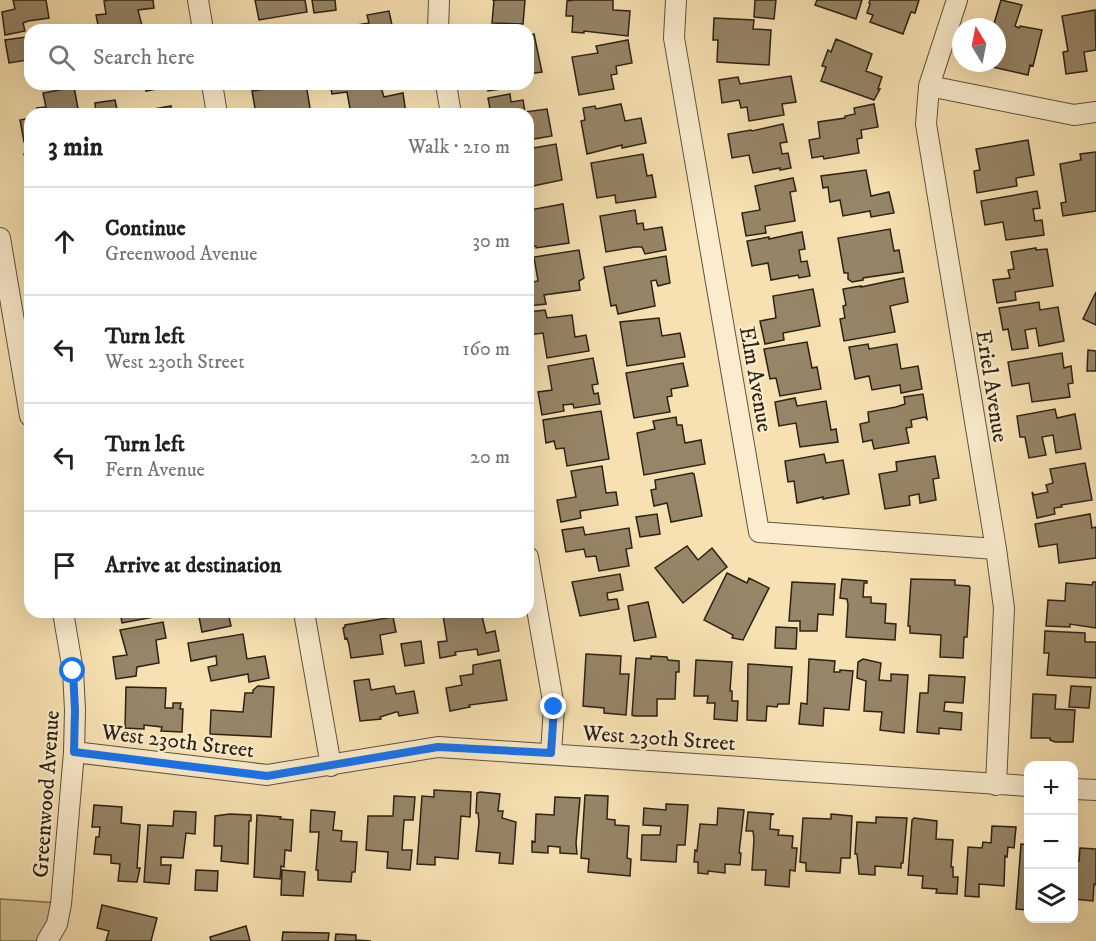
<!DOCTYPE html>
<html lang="en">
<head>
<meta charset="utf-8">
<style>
	body { margin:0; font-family:"IM FELL DW Pica",serif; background:#f6f6f6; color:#202124 }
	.controls { position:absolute; right:18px; bottom:18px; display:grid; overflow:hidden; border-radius:12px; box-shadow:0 6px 24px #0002 }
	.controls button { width:54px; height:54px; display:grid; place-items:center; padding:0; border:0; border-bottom:2px solid #e0e0e0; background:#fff; color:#202124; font:30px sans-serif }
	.compass { position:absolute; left:952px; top:18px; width:54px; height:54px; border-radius:50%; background:#fff; box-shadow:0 6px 24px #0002; rotate:350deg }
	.stop { position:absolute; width:18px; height:18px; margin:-14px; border:4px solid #1a73e8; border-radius:50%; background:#fff }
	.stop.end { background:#1a73e8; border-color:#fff; box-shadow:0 2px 6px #0008 }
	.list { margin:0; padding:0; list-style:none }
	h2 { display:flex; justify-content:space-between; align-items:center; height:78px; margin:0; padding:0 24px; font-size:26px }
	h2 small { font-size:20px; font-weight:400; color:#757577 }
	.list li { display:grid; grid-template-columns:39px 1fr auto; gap:18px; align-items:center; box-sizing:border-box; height:108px; padding:0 24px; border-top:2px solid #e0e0e0 }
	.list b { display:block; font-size:22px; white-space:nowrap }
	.list p { margin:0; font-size:20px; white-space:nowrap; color:#757577 }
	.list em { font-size:20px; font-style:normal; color:#757577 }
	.icon { flex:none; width:33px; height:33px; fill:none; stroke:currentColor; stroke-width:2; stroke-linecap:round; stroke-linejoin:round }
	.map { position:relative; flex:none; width:1096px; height:941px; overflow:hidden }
	.search { position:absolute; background:#fff; box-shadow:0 6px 24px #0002; left:24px; top:24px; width:510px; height:66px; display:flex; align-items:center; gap:15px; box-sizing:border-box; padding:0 21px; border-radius:18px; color:#757577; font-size:22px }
	.panel { position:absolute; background:#fff; box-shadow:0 6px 24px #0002; left:24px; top:108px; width:510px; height:510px; border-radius:18px }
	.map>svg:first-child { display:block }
	.green { fill:#d4c197; stroke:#807256; stroke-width:1.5 }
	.building { fill:#968567; stroke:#2c2216; stroke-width:1.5 }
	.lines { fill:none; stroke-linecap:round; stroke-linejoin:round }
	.minor-casing { stroke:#5f523d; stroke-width:22 }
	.minor { stroke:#faeccd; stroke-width:20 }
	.route { stroke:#1a73e8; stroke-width:8 }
	.labels { text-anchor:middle; stroke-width:4.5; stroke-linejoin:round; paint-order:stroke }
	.street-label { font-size:22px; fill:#2c2216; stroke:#faeccd }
</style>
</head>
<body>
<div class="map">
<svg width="1096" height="941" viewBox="0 0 1096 941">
	<rect width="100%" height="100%" fill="#f7e1b2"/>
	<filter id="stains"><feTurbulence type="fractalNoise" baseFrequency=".00333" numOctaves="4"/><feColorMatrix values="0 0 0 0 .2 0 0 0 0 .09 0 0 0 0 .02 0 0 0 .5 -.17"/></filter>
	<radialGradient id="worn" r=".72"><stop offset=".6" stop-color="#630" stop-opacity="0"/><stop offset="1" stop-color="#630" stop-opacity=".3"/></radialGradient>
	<path class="green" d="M0 899 60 903 45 941H0Z"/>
	<path class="building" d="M13 0H46L49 18 28 21 23 23 25 31 5 35 2 12 15 9Z
		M109 0H153L154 8 138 10 143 30H99L96 15 106 14 104 1Z
		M255 0H305L307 12 259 20Z
		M312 0H335L336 10 314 13Z
		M492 0H525L523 24 492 23 494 0Z
		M574 0H613V10L630 11 628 36 584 31V33L572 32 573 16H566L567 1Z
		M755 0H776L774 19 754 17Z
		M817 0H862L856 19 815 5Z
		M870 0H919L915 13 911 12 903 34 870 22 873 15 867 13 870 4 869 3Z
		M1001 0 1022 5 1015 26 1019 28 1020 26 1042 30 1033 66 1030 65 1028 75 983 65V63H997V27H993Z
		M1095 10 1096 50 1084 52 1087 71 1066 74 1063 52 1068 51 1062 16Z
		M389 11 393 30H357L356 25 369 23 367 15Z
		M714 18 754 20 753 29 771 30 769 65 717 62 718 40H713Z
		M534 34 542 72 528 74V36Z
		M26 37 27 44H30V83L27 60 9 63 5 40Z
		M836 39 872 54 866 71 882 77 878 89H880L874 100 821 81 826 67 822 66 828 50 831 52Z
		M628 40 632 63 616 66 617 74 611 75 614 89 579 95 572 57 598 53 596 46Z
		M791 76 796 102 782 104 784 115 749 121 747 107 741 108 739 100 722 103 719 80 738 77 740 84Z
		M132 84H166L167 87 146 91 145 85 133 88Z
		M297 84H306L311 114H256L252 91Z
		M330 84H380L384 97 403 93 406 114H385V109L351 114 347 92 332 94Z
		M487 84H508L509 88 488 91Z
		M74 87 79 114H38L37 108 46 107 43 93Z
		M510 94 511 102 523 100 525 112 547 109 552 136 528 140V114H491L488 98Z
		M115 100 118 114H96L95 103Z
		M621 104 625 121 641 118 646 143 622 148V145L587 154 581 121 585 120 583 108 595 106 596 109Z
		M874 104 878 127 861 130 862 138 857 139 859 153 824 159 823 156 812 158 809 140 820 138 818 122 845 118V116L855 114 854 108Z
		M171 106 172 114H137L138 112Z
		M30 118V141L24 142 20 120Z
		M783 124 787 142 780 143 782 154 788 153 791 168 780 170V168L753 173 749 155 732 158 728 134 751 130 752 131Z
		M1028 140 1034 175 1016 178 1017 186 977 193 974 171 980 170 976 149Z
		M556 144 562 180 528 187V149Z
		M30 147V170H29L24 154 26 153 25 148Z
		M1096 152V211L1063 216 1061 203 1066 202 1060 164 1081 160 1080 154Z
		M643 154 647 176 652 175 656 197 616 203 615 195 597 198 591 163Z
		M866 170 871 196 889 192 894 213 871 217 870 211 843 216 840 200 830 202 828 187 823 188 821 176Z
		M793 178 796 191 790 192 795 221 765 226 766 233 746 236 742 213 760 210 755 186Z
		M1037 191 1040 208 1033 209 1035 221 1042 220 1044 235 1006 240 1003 222 985 225 981 201Z
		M528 202 530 210 563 204 569 243 536 248V246H533L532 236 533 233H532L530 224H528Z
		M635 210 637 224 643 223 644 230 662 227 666 250 645 254 642 247H635L606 252 600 216Z
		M890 229 894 251 899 250 903 272 863 278V280L852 282 848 279V273H844L838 238Z
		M802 232 805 249 799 250 801 262 807 261 810 276 799 278 798 275 771 280 768 263 752 266 747 241 769 237V239Z
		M1036 248V250L1047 249 1053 286 1015 292 1016 300 997 303 993 280 1010 278 1008 270 1014 269 1011 252Z
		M579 250 584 278 579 281 580 290 544 295 546 304 528 306V283L538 281 534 257Z
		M666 256 670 283 658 286 656 280 651 281 655 306 618 314 616 305 611 306 604 267Z
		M904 278 908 302 890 306 895 332 844 341 840 319 845 318 843 306 846 305 843 289 861 286V287Z
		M813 289 820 326 783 333 784 340 765 344 760 321 776 318 773 296Z
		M1096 292V325L1083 319Z
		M1039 302 1040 310 1058 307 1064 341 1039 346 1036 328 1025 330 1028 348 1012 350 1008 329 1003 330 999 308Z
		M545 310 547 318 572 315 575 337 586 335 589 351 547 358 543 333 529 335 528 328V312Z
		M659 318 662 336 680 333 685 357 627 366 620 322Z
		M807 342 812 368 817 367 821 389 780 396 776 378 770 379 764 349Z
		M868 344 869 349 897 344 901 369 918 366 922 389 901 393 900 385 872 390 869 376 855 379 849 347Z
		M1088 350 1096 351V371H1087Z
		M1062 353 1064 368 1071 366 1073 383 1068 384 1070 397 1032 402 1029 383 1012 386 1008 362Z
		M593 358 598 384 592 385 594 394 598 393 600 404 574 408 573 404 563 405 564 411 542 415 538 392 552 390 548 366Z
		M683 363 688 386 671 389 672 396 667 397 670 412 634 418 626 373Z
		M923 394 927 419 925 417 911 420 912 427 906 428 909 443 874 449 872 440 863 442 860 424 869 422 868 412 896 407 905 404 904 397Z
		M795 398 797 406 826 401 831 430 836 429 838 442 800 447 796 423 779 426 775 402Z
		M1055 409 1057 418 1075 414 1081 449 1056 453 1053 435 1042 437 1046 455 1029 458 1025 437H1020L1017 416Z
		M601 411 609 459 567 466 564 448 556 449 554 441 546 443 543 420Z
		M676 417 677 425H682L685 443 701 440 705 464 644 475 637 433 655 429 653 421Z
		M824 454 826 463 843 460 849 494 823 499V497L797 503 794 481 788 482 785 461Z
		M935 456 939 478 933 479 936 500 920 503 919 494 909 496 910 505 885 509 879 474 897 471 896 462Z
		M1085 463 1092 500 1061 505 1062 507 1054 508 1055 514 1037 518 1032 492 1034 495 1048 492 1046 485 1053 483 1050 469Z
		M602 466 606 493 616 492 618 505 580 511 581 518 561 522 557 500 576 497 571 471Z
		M692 473 694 474 702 516 671 522 667 503 654 506 651 490 656 489 655 480Z
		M657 514 660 534 640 537 636 517Z
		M1090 514 1092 528 1096 527V558L1059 563 1057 544 1039 547 1035 524Z
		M583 527 585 535 629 528 632 548 626 549 629 566 599 571 596 556 586 557 584 549 566 552 562 530Z
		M687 546 698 560 712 548 727 567 683 603 655 568Z
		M727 573 747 583 749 578 769 588 743 640 732 638 733 635 704 620Z
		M620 574 623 590 607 593 608 600 617 599 619 609 580 616 572 582Z
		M842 579 867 581V583H864L863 597H871V603L886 604 885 623 896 624 895 640 846 637 848 605 847 599 840 598Z
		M911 579 955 580V585L969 586 970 588 967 637H964L963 658 940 657 941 635 910 633V626H908Z
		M792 582 835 584 833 615 818 614 817 631H800V621H789Z
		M1093 582H1096V628L1070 624V627L1046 626 1048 600 1065 601 1066 583 1092 585Z
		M648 602 656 637 634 641 628 606Z
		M120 612H176V613L122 623Z
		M198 612H228L231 626 202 632Z
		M461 612H481L486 633 495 631 499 651 478 655 477 649 455 652 456 655 440 658 438 642 447 641 443 615Z
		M393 617 396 632 380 635 383 654 351 658 349 645 347 638 345 639 343 628 345 627V625Z
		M163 622 166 638 156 640 159 663 137 667 136 676 116 679 113 657 127 655 120 630Z
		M776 627 797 628 796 649 775 648Z
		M1045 631 1085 633V642H1096V678L1047 675 1049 653H1044Z
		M243 634 247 659 265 656 269 678 249 682 248 674 211 681 208 667 217 665 216 656 191 661 188 643Z
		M421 641 424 663 405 666 401 644Z
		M586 654 621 656 620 674H629L626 715 604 713V708L583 706Z
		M651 656 667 657 668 660 679 661V672H676L675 699H657V716H634L632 715 636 658 651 659Z
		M809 659 835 661 834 672H840V670L853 671 849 710 824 708 823 726 799 724 801 703 807 704Z
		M863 659 881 663 879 680 891 681V674L908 675 904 733 880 730 882 712 864 711 866 681 857 678 858 662Z
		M500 660 507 700 469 705 470 707 450 711 446 688 462 685 460 676 473 674V665Z
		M696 660 732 662 730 691H732V701H738L737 721 714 719 715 703H707L708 696H694Z
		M748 664 792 667 789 704H778L777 707 767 706 766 721 747 720Z
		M929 675 965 677 963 703 945 702 944 711 962 713 961 730 939 728V734L917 732 920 693H928Z
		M369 679 371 690 394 686 396 694 414 691 418 713 399 716 398 712H396L380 717 381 719 360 721 354 681Z
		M258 686 274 687 271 737 210 734 211 710 243 712 245 693H253V690Z
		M1071 686 1091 687 1089 708 1069 707Z
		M126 687 166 688 165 708H173V703H181L180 709H183L182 732 161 731 162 727 144 725V729L125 728Z
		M1033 694 1056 695 1055 709 1075 710 1073 742H1055L1050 740V738H1031Z
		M434 790 471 792 470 817 461 816 458 859 435 857V865L417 864 422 796 434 797Z
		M480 792 500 794 498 811H503L502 818 516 822 513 864 499 863 500 853 476 851 479 822 478 813H476L477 793Z
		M585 795 608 796 607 819 615 820V825L629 826 627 858 631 859 630 876 588 872 589 859 581 858Z
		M394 796 415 797 413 820H404L402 850H412L410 870 387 868 388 852 366 850 368 816H393Z
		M555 797 580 798 576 843 577 854 560 853V847L548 846V853L532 852V841L535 842 536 814 554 815Z
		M666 804 688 805 685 845H677L676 862 641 860 642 835H660L661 826 643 825 644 808 666 810Z
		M94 805 122 807 121 823 140 825 137 868H140L137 882 118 881 120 864 111 863V855L94 854 96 837H99L100 827H92Z
		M718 808 744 810 739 853H741L740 865 725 864V873L708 871V874L698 873V862H694L695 850 697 851 700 824 717 825Z
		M311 810 335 812 333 830 342 831 341 841 357 842 355 872H352L351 882 318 880V870H316L319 832H310Z
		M174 811 196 812 195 834 186 833 183 858 161 857V865H171L169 884 144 882 148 825 173 826Z
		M748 812 774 814 771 815 770 829 779 830 778 835 793 836 792 848H797L795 871 790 870 789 887 765 885 766 870H752L754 839 753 831H746Z
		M230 814 251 815V821H249L248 864 221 861 222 846H214L215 816Z
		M831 814 852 816 850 858H841L840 873 806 871V863L800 862 803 818 831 819Z
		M257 815 281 817 280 819 293 820 291 851 285 850 284 867 281 866 280 879 254 877Z
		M876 817 907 818 903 863H901V868L875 866V875L859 874 857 854H855L857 822 876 823Z
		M914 818 937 821 936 839 953 840 951 867H953V877H958L957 894 936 893 937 889 922 888 923 876 908 875 912 820Z
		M992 826 1016 827 1014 848 1008 847 1007 857 1005 856 1004 886 979 884V897L965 896 968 847 982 848 983 842 991 843Z
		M1021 844 1028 845V910L1016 909Z
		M1080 848 1096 849V885L1094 884 1093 901 1074 899V860L1079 861Z
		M196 870 218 871 217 891 195 890Z
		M282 870 305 872 303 896 281 895Z
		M102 905 157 918 151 941H106L109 931 97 928Z
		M246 926 250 941H211L210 937Z
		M283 932 329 933 328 941H282Z
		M336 934 356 935V940L371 941H335Z"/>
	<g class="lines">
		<g class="minor-casing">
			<path id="minor" d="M198 0 203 30
				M676 0 674 38 759 532 996 549
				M957 0 929 86 926 124 996 549 1004 608 996 785
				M438 30 439 0
				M212 84 217 114
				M446 84 451 114
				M929 86 1074 115 1096 112
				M0 238 30 416
				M528 557 554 707 551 753
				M304 612 331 766
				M74 752 267 775 438 747 1028 786
				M1074 789 1096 790
				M47 941 57 924 61 904 74 752 75 710 73 671 63 612"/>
		</g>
		<use href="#minor" class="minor"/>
	</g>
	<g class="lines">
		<path class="route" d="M73 671 75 710 74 752 267 776 438 747 551 753 554 707"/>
	</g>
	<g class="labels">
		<g class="street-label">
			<text transform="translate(757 379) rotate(80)" y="8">Elm Avenue</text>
			<text transform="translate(993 386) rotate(81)" y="8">Eriel Avenue</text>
			<text transform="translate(659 737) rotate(4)" y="8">West 230th Street</text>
			<text transform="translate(178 740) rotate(7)" y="8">West 230th Street</text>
			<text transform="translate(45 794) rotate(-86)" y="8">Greenwood Avenue</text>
		</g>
	</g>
	<rect width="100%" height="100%" filter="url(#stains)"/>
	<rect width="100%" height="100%" fill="url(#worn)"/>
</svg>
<div class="controls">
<button>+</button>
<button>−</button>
<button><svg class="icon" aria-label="layers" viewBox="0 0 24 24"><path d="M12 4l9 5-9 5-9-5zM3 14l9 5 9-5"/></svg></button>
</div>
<svg class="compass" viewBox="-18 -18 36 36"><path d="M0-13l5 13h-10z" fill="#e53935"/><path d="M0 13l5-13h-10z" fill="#757577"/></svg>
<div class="stop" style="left:73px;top:671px"></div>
<div class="stop end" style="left:554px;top:707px"></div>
<div class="search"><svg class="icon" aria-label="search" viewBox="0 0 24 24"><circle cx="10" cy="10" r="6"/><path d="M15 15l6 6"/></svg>Search here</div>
<section class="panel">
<h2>3 min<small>Walk · 210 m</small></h2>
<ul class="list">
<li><svg class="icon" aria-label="ahead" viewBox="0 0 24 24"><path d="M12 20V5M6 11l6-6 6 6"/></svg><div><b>Continue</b><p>Greenwood Avenue</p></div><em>30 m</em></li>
<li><svg class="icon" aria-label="left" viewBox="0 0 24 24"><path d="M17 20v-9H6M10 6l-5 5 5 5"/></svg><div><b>Turn left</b><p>West 230th Street</p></div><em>160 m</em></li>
<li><svg class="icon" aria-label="left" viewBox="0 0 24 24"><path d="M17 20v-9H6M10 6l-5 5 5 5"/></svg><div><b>Turn left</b><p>Fern Avenue</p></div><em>20 m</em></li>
<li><svg class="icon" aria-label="arrive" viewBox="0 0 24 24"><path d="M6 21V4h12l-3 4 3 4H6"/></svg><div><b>Arrive at destination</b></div></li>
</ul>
</section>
</div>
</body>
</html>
